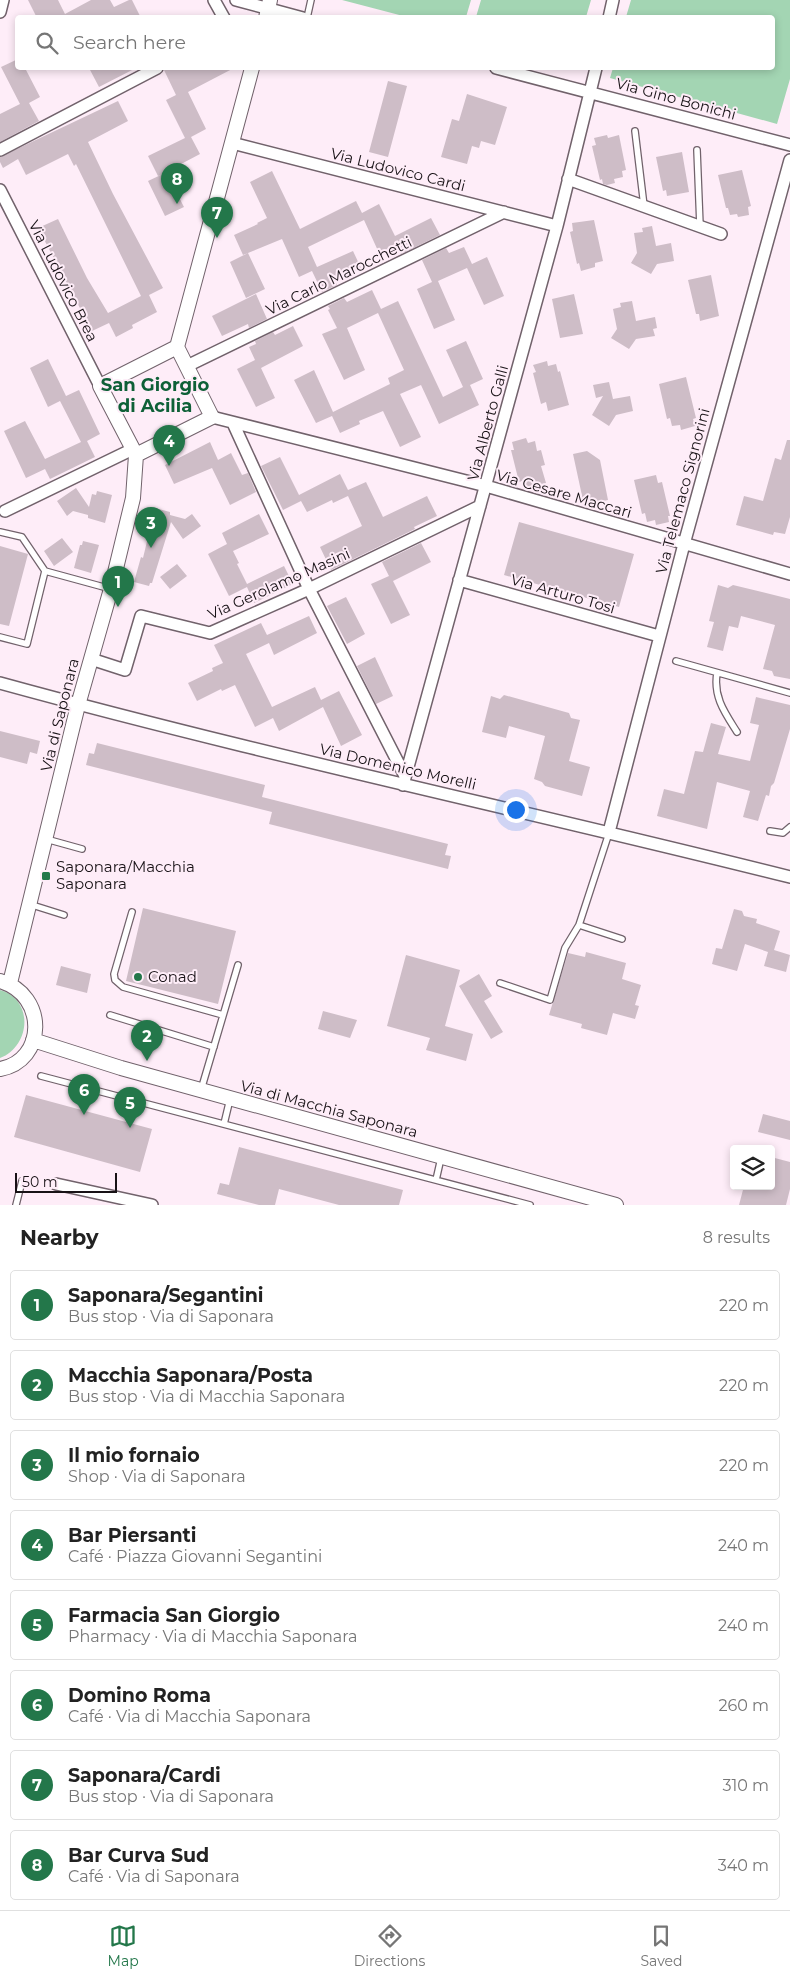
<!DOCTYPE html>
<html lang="en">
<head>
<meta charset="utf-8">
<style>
	body { margin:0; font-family:Montserrat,sans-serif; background:#f6f6f6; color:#222 }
	.controls { position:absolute; right:15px; bottom:15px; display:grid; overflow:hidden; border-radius:5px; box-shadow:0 2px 8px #0003 }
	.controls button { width:45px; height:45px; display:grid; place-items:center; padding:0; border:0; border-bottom:1px solid #e0e0e0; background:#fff; color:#222; font:25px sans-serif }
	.scale { position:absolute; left:15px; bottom:12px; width:102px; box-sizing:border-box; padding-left:5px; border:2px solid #181216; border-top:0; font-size:14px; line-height:18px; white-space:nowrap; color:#181216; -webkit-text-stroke:4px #feedf8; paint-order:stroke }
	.you { position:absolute; left:515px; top:809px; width:18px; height:18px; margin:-12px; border:4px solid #fff; border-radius:50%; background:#1a73e8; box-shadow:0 0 0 8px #1a73e833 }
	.badge { display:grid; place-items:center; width:32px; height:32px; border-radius:50%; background:#23774a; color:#fff; font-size:16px; font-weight:700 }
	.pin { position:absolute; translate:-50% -41px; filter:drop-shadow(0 1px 2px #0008) }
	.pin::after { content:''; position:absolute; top:26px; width:18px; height:15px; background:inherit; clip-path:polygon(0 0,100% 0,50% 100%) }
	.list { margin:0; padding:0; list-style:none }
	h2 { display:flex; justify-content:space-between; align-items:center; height:65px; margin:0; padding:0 20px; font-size:21px }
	h2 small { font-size:16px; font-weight:400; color:#767676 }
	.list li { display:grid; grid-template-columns:32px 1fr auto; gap:15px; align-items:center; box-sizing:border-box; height:70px; margin:0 10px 10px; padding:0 10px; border:1px solid #e0e0e0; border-radius:5px }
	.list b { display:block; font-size:19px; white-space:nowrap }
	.list p { margin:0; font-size:16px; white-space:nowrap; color:#767676 }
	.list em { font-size:16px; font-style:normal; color:#767676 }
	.icon { flex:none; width:28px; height:28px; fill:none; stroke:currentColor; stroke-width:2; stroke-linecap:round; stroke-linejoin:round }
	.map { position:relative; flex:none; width:790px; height:1205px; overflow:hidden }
	.search { position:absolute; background:#fff; box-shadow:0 2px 8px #0003; left:15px; right:15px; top:15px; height:55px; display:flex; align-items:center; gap:12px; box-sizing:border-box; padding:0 18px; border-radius:5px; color:#767676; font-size:19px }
	.sheet { height:705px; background:#fff }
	nav { display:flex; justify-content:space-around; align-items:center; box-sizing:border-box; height:70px; border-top:1px solid #e0e0e0; background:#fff; font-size:14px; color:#767676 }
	nav a { display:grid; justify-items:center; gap:2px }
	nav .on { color:#23774a }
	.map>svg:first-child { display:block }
	.green { fill:#a3d5b3 }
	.building { fill:#cebdc7 }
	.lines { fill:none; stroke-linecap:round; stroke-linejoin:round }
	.service-casing { stroke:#71626b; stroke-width:8 }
	.minor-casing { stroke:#71626b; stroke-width:14 }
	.tertiary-casing { stroke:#71626b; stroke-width:16 }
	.service { stroke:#fff; stroke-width:5.5 }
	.minor { stroke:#fff; stroke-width:11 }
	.tertiary { stroke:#fff; stroke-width:14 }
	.poi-dot { fill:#23774a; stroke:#feedf8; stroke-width:2 }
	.labels { text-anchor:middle; stroke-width:4; stroke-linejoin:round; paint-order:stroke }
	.street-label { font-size:15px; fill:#181216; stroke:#feedf8 }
	.poi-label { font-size:15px; fill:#181216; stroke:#feedf8; text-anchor:start }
	.quarter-label { font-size:18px; font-weight:bold; fill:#0e6037; stroke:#feedf8 }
</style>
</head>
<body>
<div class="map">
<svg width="790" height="1205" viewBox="0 0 790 1205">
	<rect width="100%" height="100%" fill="#feedf8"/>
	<path class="green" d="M342 0H471L466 17H407Z
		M481 0H591L586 17H476Z
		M631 0H790V79L777 124 610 78 613 68H772V18L626 17Z
		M0 990C34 999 31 1046 0 1058Z"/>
	<path class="building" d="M28 0H58L65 14 91 0H110L114 7 129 0H132L141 18H37Z
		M18 59V68H25L40 97 29 103 39 121 0 142V114L20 104 1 67Z
		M89 68H136L99 87Z
		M164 68H234L188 92 206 129 191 137 200 154 166 172 184 207 165 216 148 181 165 173 158 176 148 156 185 138 166 100 176 95 164 70Z
		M388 81 407 86 388 157 369 152Z
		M467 94 507 107 495 145 481 141 479 148 472 146 467 164 441 157 452 119 459 121Z
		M118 101 128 121 88 142 113 194 163 288 149 295 157 312 132 325 133 328 116 337 109 323 92 331 38 228 58 219 87 278 108 313 141 296 76 164 74 166 68 154 26 175 18 159 3 168 0 162V157Z
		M607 135 608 138 619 135 626 170 622 171 623 177 614 179 615 183 607 185 603 184 602 179 600 180 592 146 596 145 594 138Z
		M682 152 689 192 667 196 666 190 663 191 656 157Z
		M742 170 751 206 748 207 749 215 738 217 737 214 730 215 728 208H726L718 175Z
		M272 171 300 229 356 201 362 213 379 204 395 236 431 218 440 235 401 254 397 244 379 253 364 220 308 247 317 267 353 251 361 268 335 280 337 285 322 292 312 271 299 277 282 239 243 255 234 235 258 224 257 223 267 218 250 182Z
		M594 220 603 261 595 263V267L581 271 579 263 577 264 570 232 573 231 572 223Z
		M652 226 656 246 671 243 674 261 657 264 651 274 631 263 637 253 634 233 643 232 642 228Z
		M464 247 472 264 487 257 504 296 484 305 467 268 438 281 455 320 434 329 417 289 432 282 422 260 446 248 449 253Z
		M248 253 265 289 246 298 230 262Z
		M711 275 719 316 700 321 699 314H696L688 280Z
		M372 290 381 309 398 301 443 397 463 387 446 350 466 341 483 379 470 385 479 405 439 424 421 385 400 394 421 437 400 447 383 411 359 421 360 424 340 433 332 416 316 423 294 380 314 370 333 412 390 384 388 378 404 370 378 313 347 328 365 370 344 380 322 334 337 328 328 310 330 309 328 306 344 298 347 302Z
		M256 294 267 319 249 328 248 324 222 336 212 316Z
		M574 294 583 334 560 338 552 299Z
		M632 301 636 321 655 317 657 328 653 329 655 336 636 339 629 349 611 338 617 329 613 309 621 307 620 303Z
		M293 326 303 346 261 368 275 398 256 407 237 369 255 360 249 347 256 344 255 341 273 332 275 335Z
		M48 359 66 396 79 390 100 434 87 441 95 457 50 479 45 469 26 478 4 431 25 421 45 459 81 442 60 401 48 407 30 368Z
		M547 361 548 366 556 364 558 372 560 371 569 405 548 411 546 402 541 404 533 373 536 372 533 365Z
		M686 377 696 418 693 419 695 426 681 430 680 425 672 426 670 418 667 419 659 384Z
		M609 382 613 399 630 396 633 411 616 415 609 426 592 415 603 396 596 398 593 385Z
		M526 438 528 443 535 441 537 451 541 450 545 465 541 466 546 483 537 485 538 490 527 489 525 480 519 482 511 450H514L512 442Z
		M787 440H790V517L785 534 774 532 773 535 736 525 744 496 763 501 775 458 781 460Z
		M210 442 218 460 231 453 242 475 248 473 256 492 230 505 212 468 174 484 165 465Z
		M587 451 600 460 608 500 584 505 573 454Z
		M280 457 299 495 340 474 348 490 366 482 383 517 427 496 437 516 414 527 415 529 331 570 320 547 362 526 348 496 333 503 332 500 307 512 301 501 283 510 261 466Z
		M656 475 658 483 662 482 670 516H668L669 522 656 525 655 520 647 522 645 513 642 514 634 480Z
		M76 488 89 507 92 494 96 495 97 491 112 495 105 523 88 518V515L73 511 67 516 57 501Z
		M155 508 170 512V515L185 519 192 514 201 526 183 539 171 522 152 583H150L149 586 134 582 141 557 143 558Z
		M259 514 269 534 233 551 239 563 237 564 247 584 284 566 293 584 254 603 247 587 229 596 208 554 227 544 222 533Z
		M519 522 634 554 619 607 504 575Z
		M62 538 73 552 54 566 44 551Z
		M83 541 99 545 91 573 74 568 80 545H82Z
		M421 543 431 562 393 581 410 615 391 624 371 584 389 576 382 562Z
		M0 546 28 554 9 626 0 624Z
		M177 564 187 576 170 589 160 577Z
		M718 585 728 588 733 585 790 599V679L774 676 772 671 763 669 775 625 741 616 738 628 729 626 723 651 707 647 714 622 709 621Z
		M346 597 365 634 347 644 327 606Z
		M309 616 317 633 274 655 269 643 246 654 272 707 315 687 321 700 339 691 362 735 341 746 323 707 279 731 273 718 255 727 235 685 222 691 221 689 197 701 188 683 213 671 212 668 223 663 214 645 261 623 267 635Z
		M375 657 393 696 376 704 357 666Z
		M504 695 569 713 571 718 580 720 569 761 590 767 582 796 545 786 542 782 534 779 545 736 509 726 506 738 482 732 491 696 500 699Z
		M756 697 790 705V729L774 783 771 786 769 796 766 795 758 821 743 817 750 791 717 782 707 829 657 816 664 789 684 794 695 751 703 752 711 723 726 727 718 754 750 761 759 725 750 723Z
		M0 731 40 741 37 754 30 752 27 764 0 757Z
		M97 743 265 785 262 797 448 844 445 855 451 856 448 869 269 824 272 812 86 765 89 753 94 754Z
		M143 908 236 931 218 1004 126 981Z
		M734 909 742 911 744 916 757 919 756 923 780 931 774 950 790 955 786 972 764 966 768 952 745 944 737 971 712 964 716 948 722 949Z
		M586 952 626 963 622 979 641 985 635 1005 639 1006 635 1019 613 1013 607 1035 581 1028 582 1024 549 1015 568 953 585 957Z
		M406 955 460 970 445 1026 473 1034 466 1061 426 1050 430 1038 387 1026Z
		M61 966 91 974 87 993 56 985Z
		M479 974 492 996 484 1001 503 1032 491 1039 459 986Z
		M323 1011 357 1020 350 1038 318 1029Z
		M26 1095 152 1129 140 1172 14 1137Z
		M763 1114 790 1121V1140L758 1132Z
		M239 1147 403 1190 399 1205H339L279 1189 275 1205H259L217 1194 220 1183 229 1185Z
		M771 1157 790 1162V1189L786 1205H739L744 1186H771Z"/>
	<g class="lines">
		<g class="service-casing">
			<path id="service" d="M307 18 311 0
				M635 131 644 206
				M697 150 700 226
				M0 532 22 537 45 571
				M0 637 27 644 45 571 111 589
				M676 661 790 693
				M717 673C713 697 725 713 737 732
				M770 831 783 833 790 827
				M46 839 82 849
				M29 904 64 915
				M132 912 114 974 115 980 123 987 223 1015
				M579 925 622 939
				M500 983 550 1000 565 948 579 925 609 833
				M110 1015 214 1047
				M41 1076 530 1205
				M201 1090 238 965
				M224 1124 230 1099
				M436 1180 441 1158
				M16 1205 22 1181"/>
		</g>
		<g class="minor-casing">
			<path id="minor" d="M214 0 224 18
				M236 0 303 18
				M0 12 3 0
				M609 18 613 0
				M496 68 790 145
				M232 143 557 226
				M0 150 157 68
				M568 179 721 234
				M0 190 100 386
				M187 366 504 212
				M212 417 486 486 790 574
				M233 423 309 589 405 776
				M5 511 133 449
				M459 580 659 636
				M91 659 125 670 141 616 210 633 309 589 480 506
				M0 683C262 755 527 811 790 877
				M403 785 557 226 596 68
				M609 832 684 544 790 160
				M56 1184 152 1205"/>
		</g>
		<g class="tertiary-casing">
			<path id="tertiary" d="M266 18 270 0
				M177 347 252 68
				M136 455 212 417 177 347
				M0 981C48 995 46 1061 0 1069
				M10 983 78 705 111 589 133 498 136 455 100 386 177 347
				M33 1040 121 1068 616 1205"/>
		</g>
		<use href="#service" class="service"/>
		<use href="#minor" class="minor"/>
		<use href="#tertiary" class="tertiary"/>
	</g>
	<g class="poi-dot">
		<rect x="41" y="871" width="10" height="10" rx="2.5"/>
		<circle cx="138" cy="977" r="5"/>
	</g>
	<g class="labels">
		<g class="street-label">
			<text transform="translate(676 99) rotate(15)" y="5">Via Gino Bonichi</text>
			<text transform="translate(398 170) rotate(14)" y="5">Via Ludovico Cardi</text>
			<text transform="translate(339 276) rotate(-26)" y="5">Via Carlo Marocchetti</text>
			<text transform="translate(63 281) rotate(63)" y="5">Via Ludovico Brea</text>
			<text transform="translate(488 423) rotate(-75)" y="5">Via Alberto Galli</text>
			<text transform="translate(683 491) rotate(-75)" y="5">Via Telemaco Signorini</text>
			<text transform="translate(564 494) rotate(16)" y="5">Via Cesare Maccari</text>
			<text transform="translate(279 584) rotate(-24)" y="5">Via Gerolamo Masini</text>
			<text transform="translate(563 594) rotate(16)" y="5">Via Arturo Tosi</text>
			<text transform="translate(60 715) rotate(-76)" y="5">Via di Saponara</text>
			<text transform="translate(398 767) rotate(13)" y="5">Via Domenico Morelli</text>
			<text transform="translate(329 1109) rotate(15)" y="5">Via di Macchia Saponara</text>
		</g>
		<g class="poi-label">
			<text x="56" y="872">Saponara/Macchia<tspan x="56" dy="17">Saponara</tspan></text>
			<text x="148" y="982">Conad</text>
		</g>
		<g class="quarter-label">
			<text x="155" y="391">San Giorgio<tspan x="155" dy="21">di Acilia</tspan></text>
		</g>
	</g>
</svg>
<div class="controls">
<button><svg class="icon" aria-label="layers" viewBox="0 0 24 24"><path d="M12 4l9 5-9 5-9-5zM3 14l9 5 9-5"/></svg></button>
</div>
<div class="scale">50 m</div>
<div class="you"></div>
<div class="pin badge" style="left:118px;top:607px">1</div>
<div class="pin badge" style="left:147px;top:1061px">2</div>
<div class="pin badge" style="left:151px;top:548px">3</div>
<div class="pin badge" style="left:169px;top:466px">4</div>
<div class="pin badge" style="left:130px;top:1128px">5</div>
<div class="pin badge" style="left:84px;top:1115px">6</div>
<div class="pin badge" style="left:217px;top:238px">7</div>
<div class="pin badge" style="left:177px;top:204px">8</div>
<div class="search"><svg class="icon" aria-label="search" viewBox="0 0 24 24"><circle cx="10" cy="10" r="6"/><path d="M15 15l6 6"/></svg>Search here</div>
</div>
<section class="sheet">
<h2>Nearby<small>8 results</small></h2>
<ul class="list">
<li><span class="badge">1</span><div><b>Saponara/Segantini</b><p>Bus stop · Via di Saponara</p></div><em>220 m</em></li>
<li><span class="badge">2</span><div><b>Macchia Saponara/Posta</b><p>Bus stop · Via di Macchia Saponara</p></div><em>220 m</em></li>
<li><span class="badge">3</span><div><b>Il mio fornaio</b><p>Shop · Via di Saponara</p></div><em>220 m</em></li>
<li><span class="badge">4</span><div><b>Bar Piersanti</b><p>Café · Piazza Giovanni Segantini</p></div><em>240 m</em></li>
<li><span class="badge">5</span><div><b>Farmacia San Giorgio</b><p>Pharmacy · Via di Macchia Saponara</p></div><em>240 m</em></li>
<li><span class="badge">6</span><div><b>Domino Roma</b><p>Café · Via di Macchia Saponara</p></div><em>260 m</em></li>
<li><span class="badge">7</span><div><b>Saponara/Cardi</b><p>Bus stop · Via di Saponara</p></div><em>310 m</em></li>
<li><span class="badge">8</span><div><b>Bar Curva Sud</b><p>Café · Via di Saponara</p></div><em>340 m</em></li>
</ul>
</section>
<nav>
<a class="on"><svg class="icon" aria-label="map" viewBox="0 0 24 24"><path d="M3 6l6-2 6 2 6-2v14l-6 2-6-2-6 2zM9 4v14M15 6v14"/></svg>Map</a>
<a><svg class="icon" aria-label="directions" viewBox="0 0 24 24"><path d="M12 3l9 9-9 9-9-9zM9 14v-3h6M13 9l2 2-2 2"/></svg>Directions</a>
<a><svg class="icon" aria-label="saved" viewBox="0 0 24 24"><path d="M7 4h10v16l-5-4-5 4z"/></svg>Saved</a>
</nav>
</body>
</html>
